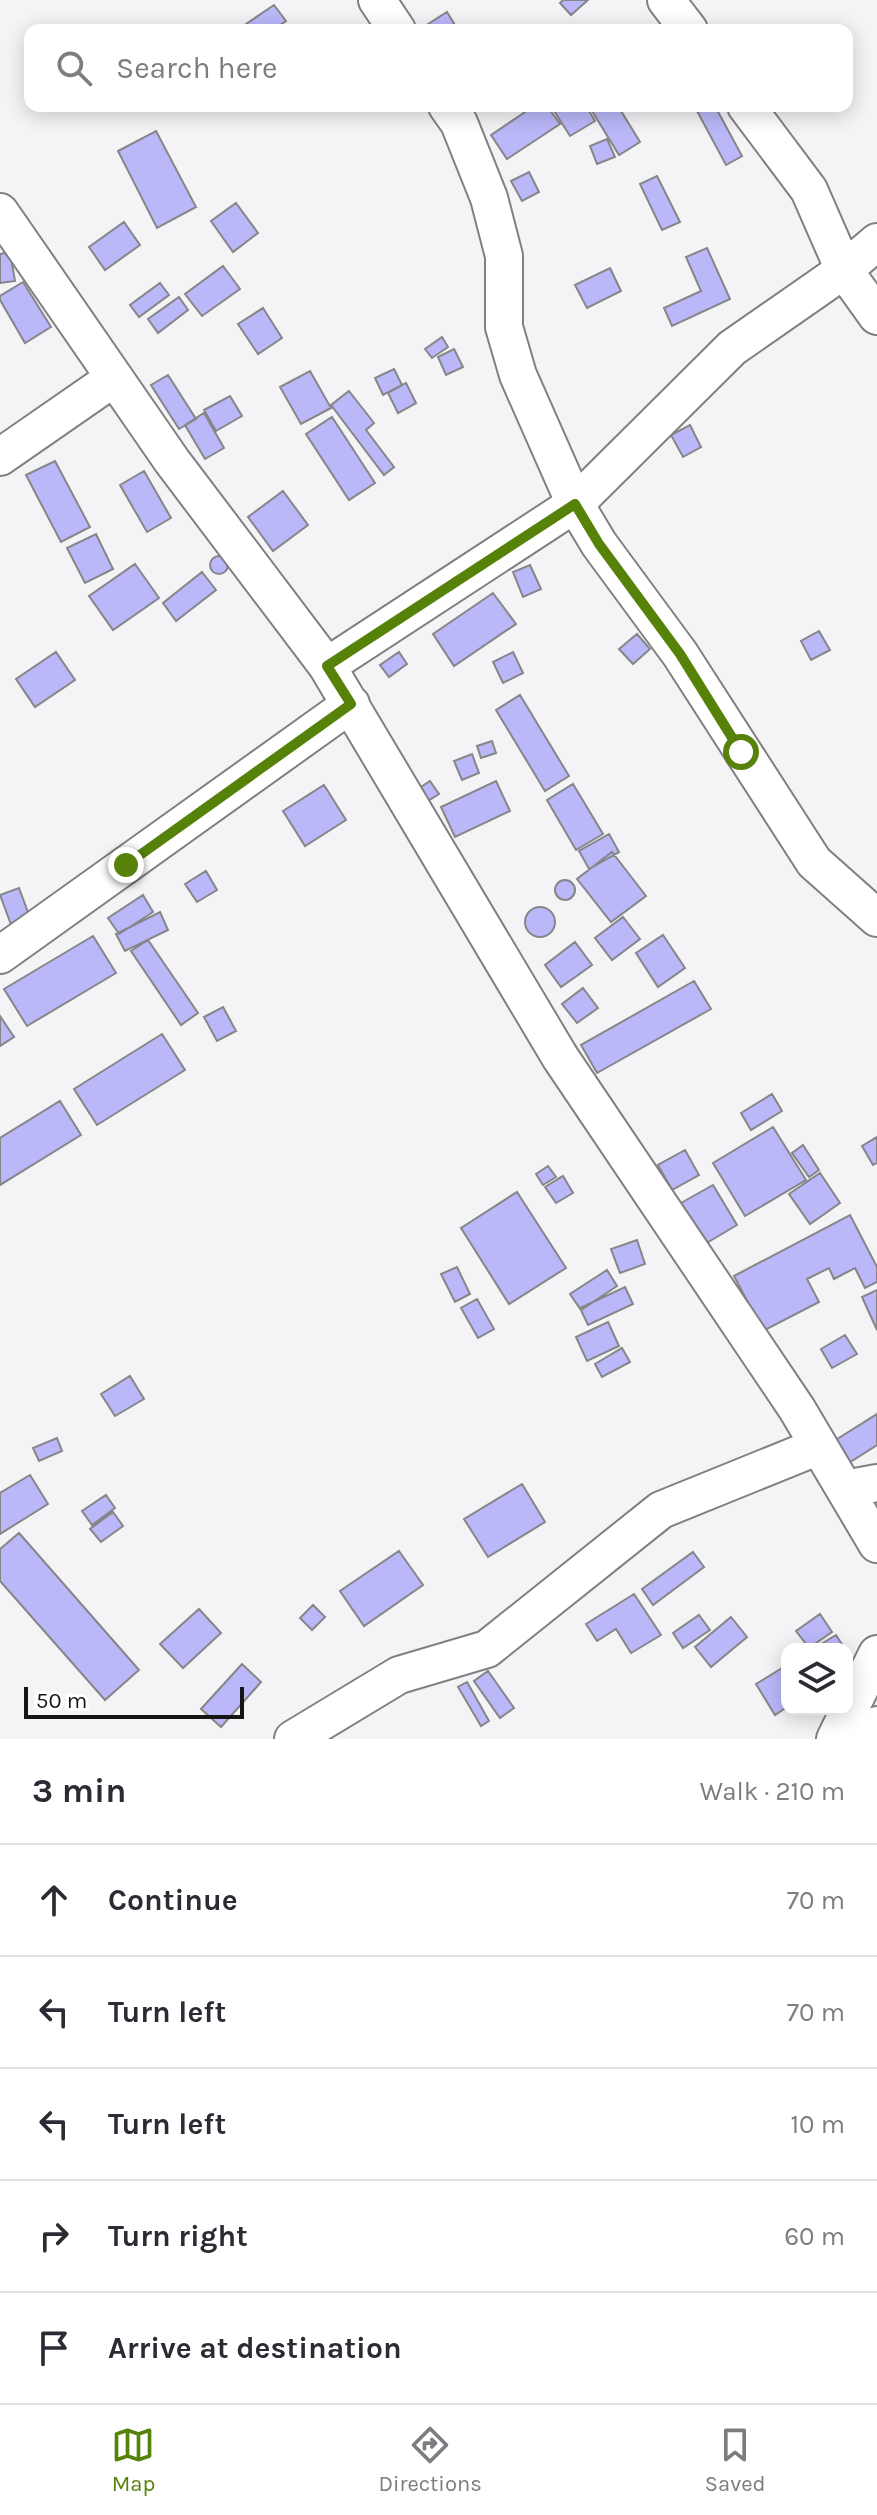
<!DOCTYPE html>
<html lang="en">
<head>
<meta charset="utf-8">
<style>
	body { margin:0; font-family:Karla,sans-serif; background:#f2f2f3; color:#2b2b33 }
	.controls { position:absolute; right:24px; bottom:24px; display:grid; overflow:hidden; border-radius:16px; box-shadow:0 4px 20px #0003 }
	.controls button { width:72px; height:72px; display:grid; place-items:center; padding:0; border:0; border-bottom:2px solid #e1e1e2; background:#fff; color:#2b2b33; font:40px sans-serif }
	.scale { position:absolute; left:24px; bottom:20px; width:220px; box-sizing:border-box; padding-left:8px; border:4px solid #161617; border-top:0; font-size:22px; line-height:28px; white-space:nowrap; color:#161617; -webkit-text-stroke:6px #fff; paint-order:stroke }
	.stop { position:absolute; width:24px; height:24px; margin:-18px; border:6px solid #578209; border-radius:50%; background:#fff }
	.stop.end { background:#578209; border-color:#fff; box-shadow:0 2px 8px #0008 }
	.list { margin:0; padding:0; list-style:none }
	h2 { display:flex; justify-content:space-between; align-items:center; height:104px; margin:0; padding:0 32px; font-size:34px }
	h2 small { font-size:26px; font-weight:400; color:#7c7c81 }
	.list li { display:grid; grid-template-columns:52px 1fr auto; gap:24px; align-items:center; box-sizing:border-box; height:112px; padding:0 32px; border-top:2px solid #e1e1e2 }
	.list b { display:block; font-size:30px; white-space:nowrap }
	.list em { font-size:26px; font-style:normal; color:#7c7c81 }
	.icon { flex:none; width:44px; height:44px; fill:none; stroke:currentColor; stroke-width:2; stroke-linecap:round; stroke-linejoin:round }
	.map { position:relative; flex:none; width:877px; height:1739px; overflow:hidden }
	.search { position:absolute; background:#fff; box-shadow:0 4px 20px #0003; left:24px; right:24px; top:24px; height:88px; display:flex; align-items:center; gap:20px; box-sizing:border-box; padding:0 28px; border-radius:16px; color:#7c7c81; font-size:30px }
	.sheet { height:664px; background:#fff }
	nav { display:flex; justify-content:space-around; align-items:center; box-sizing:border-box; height:112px; border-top:2px solid #e1e1e2; background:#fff; font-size:22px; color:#7c7c81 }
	nav a { display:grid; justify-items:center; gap:4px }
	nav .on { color:#578209 }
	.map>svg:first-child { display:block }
	.building { fill:#bab8f9; stroke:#868689; stroke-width:2 }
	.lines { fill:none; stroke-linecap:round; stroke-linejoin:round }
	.minor-casing { stroke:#808083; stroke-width:40 }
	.minor { stroke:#fff; stroke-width:36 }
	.route { stroke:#578209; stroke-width:10 }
</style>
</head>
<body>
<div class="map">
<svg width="877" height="1739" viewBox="0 0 877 1739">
	<rect width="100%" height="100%" fill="#f4f4f6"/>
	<path class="building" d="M563 0H588L571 15 560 3Z
		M274 5 286 21 273 30H250L246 24Z
		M447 12 458 30H427L425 26Z
		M534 106H547L560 124 507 159 491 135Z
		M551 106H586L595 121 570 136Z
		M589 106H618L640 142 619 155Z
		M701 106H715L742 156 726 165 696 109Z
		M156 131 196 207 157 228 118 151Z
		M607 139 615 157 597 164 590 146Z
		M529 172 539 192 522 201 511 181Z
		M657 176 680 222 662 230 640 184Z
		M236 203 258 233 233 252 211 221Z
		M124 222 140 245 105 270 89 247Z
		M707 248 730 299 672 326 664 308 701 291 686 257Z
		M10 252 15 281 0 283V254Z
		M223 266 240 289 202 316 185 294Z
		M610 268 621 291 587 308 575 285Z
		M23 282 51 327 25 343 0 300V296Z
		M160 283 169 295 139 317 130 305Z
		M179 297 188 310 158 333 148 319Z
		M263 308 282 338 258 354 238 324Z
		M442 337 448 347 432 358 425 349Z
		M454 349 463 367 446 375 438 357Z
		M394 369 402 385 383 395 375 378Z
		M310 371 331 408 301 424 280 387Z
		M168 375 196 419 179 429 151 385Z
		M406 383 416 403 398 413 388 393Z
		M349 391 374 423 366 430 394 467 384 475 331 405Z
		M230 396 242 416 216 431 204 410Z
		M204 413 224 448 205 459 185 425Z
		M332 417 375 483 349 500 306 434Z
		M690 425 701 447 683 457 671 435Z
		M55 461 90 527 61 542 26 475Z
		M144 471 171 518 147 532 120 485Z
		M283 491 308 525 273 551 248 517Z
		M96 534 113 569 85 583 67 548Z
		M210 565a9 9 0 1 1 18 0a9 9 0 1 1-18 0Z
		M135 564 159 598 113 630 89 596Z
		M530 565 541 589 523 597 513 572Z
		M202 572 216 590 176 621 163 603Z
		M493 593 516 624 454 666 433 634Z
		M819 631 830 650 811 660 801 641Z
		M637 634 650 649 633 664 619 649Z
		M56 652 75 680 35 707 16 679Z
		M399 652 407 664 389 677 380 665Z
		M513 652 523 673 503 683 493 662Z
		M520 695 569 776 545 791 496 710Z
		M492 741 496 753 481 758 477 746Z
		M472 754 479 773 462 780 454 761Z
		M430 781 439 794 426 802 418 789Z
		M496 781 510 811 455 837 441 807Z
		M573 784 603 834 576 850 547 800Z
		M324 785 346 820 305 846 283 811Z
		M609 834 619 852 589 869 579 851Z
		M612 852 646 896 611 922 577 879Z
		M206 871 217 890 197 902 185 884Z
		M555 890a10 10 0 1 1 20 0a10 10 0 1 1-20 0Z
		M19 888 32 923 13 930 0 895Z
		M143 895 153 912 119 934 108 918Z
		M525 922a15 15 0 1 1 30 0a15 15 0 1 1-30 0Z
		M160 912 168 930 125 951 116 934Z
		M623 917 640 939 612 960 595 938Z
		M663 935 685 968 658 987 636 953Z
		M93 936 116 973 27 1026 4 989Z
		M148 940 198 1013 181 1025 131 951Z
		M575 942 592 965 561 987 545 965Z
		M694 981 711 1009 597 1073 581 1045Z
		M583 988 598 1008 577 1023 562 1004Z
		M223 1007 236 1031 217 1041 204 1017Z
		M0 1016 14 1037 0 1046Z
		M162 1034 185 1070 97 1125 74 1089Z
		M772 1094 782 1111 751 1130 741 1113Z
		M60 1101 81 1135 0 1185V1138Z
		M773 1127 806 1180 745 1216 713 1163Z
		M877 1137V1163L873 1165 862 1146Z
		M803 1145 819 1170 809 1177 792 1153Z
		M685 1150 699 1175 672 1190 658 1165Z
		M548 1166 556 1177 543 1185 536 1174Z
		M820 1173 840 1203 810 1224 789 1194Z
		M563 1176 573 1193 556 1203 545 1187Z
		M713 1185 737 1225 705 1244 681 1203Z
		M517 1192 566 1268 509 1304 461 1228Z
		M850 1215 877 1267V1282L865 1288 855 1268 834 1279 829 1268 807 1279 819 1302 763 1331 734 1276Z
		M637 1240 645 1264 620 1273 611 1249Z
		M457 1267 470 1294 455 1302 441 1274Z
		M607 1270 617 1286 581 1310 570 1294Z
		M625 1287 633 1304 588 1325 580 1308Z
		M877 1290V1330L862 1297Z
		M477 1299 494 1329 478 1338 461 1308Z
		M608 1322 619 1346 587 1361 576 1337Z
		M845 1335 857 1354 832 1368 821 1349Z
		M622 1348 630 1362 602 1377 595 1364Z
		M130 1376 144 1399 115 1416 101 1394Z
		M877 1414V1445L847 1464 834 1441Z
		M57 1438 62 1451 39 1461 33 1448Z
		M30 1475 48 1504 0 1534V1493Z
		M522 1484 545 1522 488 1557 464 1519Z
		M106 1495 115 1508 92 1525 82 1511Z
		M113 1512 123 1526 101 1542 90 1529Z
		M19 1533 139 1670 105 1700 0 1581V1549Z
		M399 1551 423 1585 364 1626 340 1591Z
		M693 1552 704 1567 653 1605 642 1589Z
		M634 1594 661 1635 631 1653 616 1629 597 1641 586 1624Z
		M313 1605 325 1617 312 1630 300 1618Z
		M199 1609 221 1633 183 1668 160 1644Z
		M820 1614 832 1632 809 1648 796 1631Z
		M699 1615 710 1630 683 1648 673 1633Z
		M731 1617 747 1637 711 1667 695 1647Z
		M836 1635 845 1649H813Z
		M242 1664 261 1682 221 1727 201 1709Z
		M787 1665V1707L775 1715 756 1684Z
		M488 1671 514 1708 500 1718 474 1681Z
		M467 1682 489 1721 481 1726 458 1687Z"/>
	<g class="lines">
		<g class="minor-casing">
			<path id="minor" d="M377 0 397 30
				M666 0 689 30
				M447 106 459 123 489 198 504 256V327L518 375 575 504 599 544 680 654 814 862 877 918
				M746 106 809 190 844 270 877 316
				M0 212 172 461 327 666 560 1057 797 1409 877 1544
				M0 457 114 378
				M327 666 575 504 732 348 844 270 877 242
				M0 955 351 704
				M845 1489 877 1483
				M293 1739 399 1675 487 1649 661 1510 819 1446
				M835 1739 877 1654
				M854 1739 877 1725"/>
		</g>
		<use href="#minor" class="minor"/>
	</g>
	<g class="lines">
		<path class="route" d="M126 865 351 704 327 666 575 504 599 544 680 654 741 752"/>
	</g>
</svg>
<div class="controls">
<button><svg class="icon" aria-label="layers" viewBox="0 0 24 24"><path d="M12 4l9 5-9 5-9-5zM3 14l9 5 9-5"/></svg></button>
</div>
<div class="scale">50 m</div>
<div class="stop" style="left:741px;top:752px"></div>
<div class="stop end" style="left:126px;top:865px"></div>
<div class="search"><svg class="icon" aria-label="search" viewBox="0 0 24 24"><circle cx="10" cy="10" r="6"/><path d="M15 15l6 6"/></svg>Search here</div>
</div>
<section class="sheet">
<h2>3 min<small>Walk · 210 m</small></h2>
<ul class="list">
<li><svg class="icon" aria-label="ahead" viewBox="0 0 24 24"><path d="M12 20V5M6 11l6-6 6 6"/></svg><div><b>Continue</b></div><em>70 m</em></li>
<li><svg class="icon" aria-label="left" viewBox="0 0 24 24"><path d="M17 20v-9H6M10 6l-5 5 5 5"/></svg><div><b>Turn left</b></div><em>70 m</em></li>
<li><svg class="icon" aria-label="left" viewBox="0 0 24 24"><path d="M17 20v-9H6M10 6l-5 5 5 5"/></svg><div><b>Turn left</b></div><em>10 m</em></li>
<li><svg class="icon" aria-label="right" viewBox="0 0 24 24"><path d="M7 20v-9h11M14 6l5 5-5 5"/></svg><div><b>Turn right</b></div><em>60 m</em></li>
<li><svg class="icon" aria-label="arrive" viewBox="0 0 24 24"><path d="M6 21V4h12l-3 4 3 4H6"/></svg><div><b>Arrive at destination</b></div></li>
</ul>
</section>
<nav>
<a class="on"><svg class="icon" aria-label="map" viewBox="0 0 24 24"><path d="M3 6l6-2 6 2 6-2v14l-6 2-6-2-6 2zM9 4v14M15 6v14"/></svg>Map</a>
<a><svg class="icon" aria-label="directions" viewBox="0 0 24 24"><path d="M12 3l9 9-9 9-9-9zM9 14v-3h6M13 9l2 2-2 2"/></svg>Directions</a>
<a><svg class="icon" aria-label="saved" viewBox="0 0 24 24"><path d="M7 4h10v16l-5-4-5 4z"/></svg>Saved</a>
</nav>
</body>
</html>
